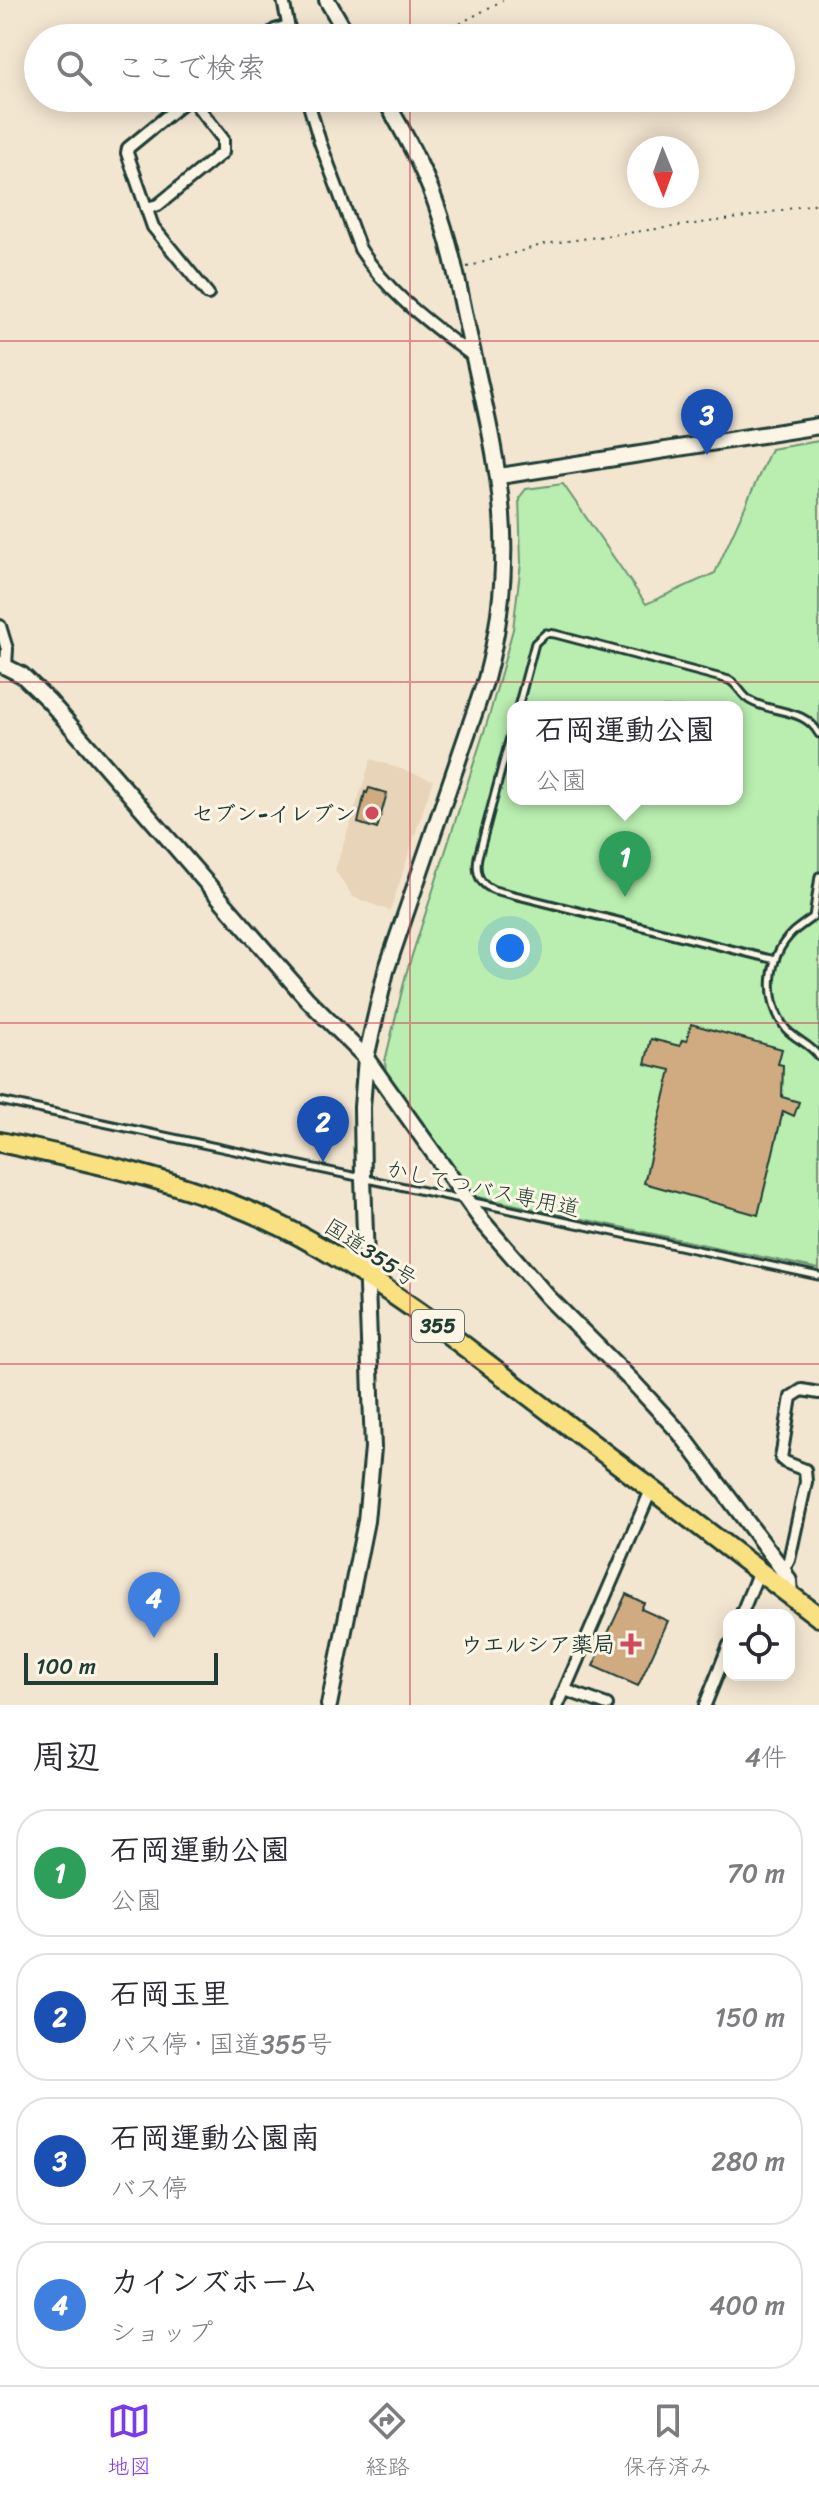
<!DOCTYPE html>
<html lang="ja">
<head>
<meta charset="utf-8">
<style>
	body { margin:0; font-family:Sriracha,"Klee One",sans-serif; background:#f2f2f3; color:#2b2b33 }
	.controls { position:absolute; right:24px; bottom:24px; display:grid; overflow:hidden; border-radius:16px; box-shadow:0 4px 20px #0003 }
	.controls button { width:72px; height:72px; display:grid; place-items:center; padding:0; border:0; border-bottom:2px solid #e1e1e2; background:#fff; color:#2b2b33; font:40px sans-serif }
	.compass { position:absolute; left:627px; top:136px; width:72px; height:72px; border-radius:50%; background:#fff; box-shadow:0 4px 20px #0003; rotate:179deg }
	.scale { position:absolute; left:24px; bottom:20px; width:194px; box-sizing:border-box; padding-left:8px; border:4px solid #1f3d34; border-top:0; font-size:22px; line-height:28px; white-space:nowrap; color:#1f3d34; -webkit-text-stroke:6px #fcf5e5; paint-order:stroke }
	.you { position:absolute; left:510px; top:948px; width:28px; height:28px; margin:-20px; border:6px solid #fff; border-radius:50%; background:#1a73e8; box-shadow:0 0 0 12px #1a73e833 }
	.badge { display:grid; place-items:center; width:52px; height:52px; border-radius:50%; background:#7c3aed; color:#fff; font-size:26px; font-weight:700 }
	.pin { position:absolute; translate:-50% -66px; filter:drop-shadow(0 2px 4px #0008) }
	.pin::after { content:''; position:absolute; top:42px; width:28px; height:24px; background:inherit; clip-path:polygon(0 0,100% 0,50% 100%) }
	.popup { position:absolute; left:507px; top:701px; width:236px; height:104px; box-sizing:border-box; display:grid; place-content:center; border-radius:16px; background:#fff; filter:drop-shadow(0 2px 6px #0005); font-size:26px; white-space:nowrap; color:#7c7c81 }
	.popup b { font-size:30px; color:#2b2b33 }
	.popup::after { content:''; position:absolute; left:50%; top:100%; margin-left:-16px; border:16px solid transparent; border-top-color:#fff }
	.list { margin:0; padding:0; list-style:none }
	h2 { display:flex; justify-content:space-between; align-items:center; height:104px; margin:0; padding:0 32px; font-size:34px }
	h2 small { font-size:26px; font-weight:400; color:#7c7c81 }
	.list li { display:grid; grid-template-columns:52px 1fr auto; gap:24px; align-items:center; box-sizing:border-box; height:128px; margin:0 16px 16px; padding:0 16px; border:2px solid #e1e1e2; border-radius:32px }
	.list b { display:block; font-size:30px; white-space:nowrap }
	.list p { margin:0; font-size:26px; white-space:nowrap; color:#7c7c81 }
	.list em { font-size:26px; font-style:normal; color:#7c7c81 }
	.icon { flex:none; width:44px; height:44px; fill:none; stroke:currentColor; stroke-width:2; stroke-linecap:round; stroke-linejoin:round }
	.map { position:relative; flex:none; width:819px; height:1705px; overflow:hidden }
	.search { position:absolute; background:#fff; box-shadow:0 4px 20px #0003; left:24px; right:24px; top:24px; height:88px; display:flex; align-items:center; gap:20px; box-sizing:border-box; padding:0 28px; border-radius:44px; color:#7c7c81; font-size:30px }
	.sheet { height:680px; background:#fff }
	nav { display:flex; justify-content:space-around; align-items:center; box-sizing:border-box; height:112px; border-top:2px solid #e1e1e2; background:#fff; font-size:22px; color:#7c7c81 }
	nav a { display:grid; justify-items:center; gap:4px }
	nav .on { color:#7c3aed }
	.map>svg:first-child { display:block }
	.built { fill:#e8d4b9 }
	.green { fill:#b9eeb0; stroke:#6c9672; stroke-width:2; fill-rule:evenodd }
	.building { fill:#d0ab82; stroke:#1f3d34; stroke-width:2 }
	.lines { fill:none; stroke-linecap:round; stroke-linejoin:round }
	.lane-casing { stroke:#1f3d34; stroke-width:11 }
	.street-casing { stroke:#1f3d34; stroke-width:16 }
	.secondary-casing { stroke:#1f3d34; stroke-width:20 }
	.highway-casing { stroke:#1f3d34; stroke-width:24 }
	.path { stroke:#1f3d34; stroke-width:2; stroke-dasharray:2 6; stroke-linecap:butt }
	.lane { stroke:#fcf5e5; stroke-width:5 }
	.street { stroke:#fcf5e5; stroke-width:10 }
	.secondary { stroke:#fcf5e5; stroke-width:14 }
	.highway { stroke:#f9e181; stroke-width:18 }
	.grid { fill:none; stroke:#d1495b; stroke-width:2; stroke-opacity:0.55 }
	.poi-dot { fill:#d1495b; stroke:#fcf5e5; stroke-width:3 }
	.labels { text-anchor:middle; stroke-width:6; stroke-linejoin:round; paint-order:stroke }
	.shield { fill:#fcf5e5; stroke:#617469; stroke-width:2 }
	.shield-label { font-size:20px; font-weight:bold; fill:#1f3d34 }
	.poi-label { font-size:22px; font-weight:bold; fill:#1f3d34; stroke:#fcf5e5; text-anchor:end }
	.street-label { font-size:22px; fill:#1f3d34; stroke:#fcf5e5 }
</style>
</head>
<body>
<div class="map">
<svg width="819" height="1705" viewBox="0 0 819 1705">
	<rect width="100%" height="100%" fill="#f3e6d1"/>
	<filter id="ink" filterUnits="userSpaceOnUse"><feTurbulence type="fractalNoise" baseFrequency=".0125" numOctaves="2"/><feDisplacementMap in="SourceGraphic" scale="16" xChannelSelector="R" yChannelSelector="G"/><feConvolveMatrix kernelMatrix="1 2 1 2 8 2 1 2 1" color-interpolation-filters="sRGB"/></filter>
	<g filter="url(#ink)">
		<path class="built" d="M371 759 433 780 390 911 353 897 335 870Z"/>
		<path class="green" d="M819 441V1269L474 1196 386 1074 385 1061 406 974 490 713 513 629 521 563 519 498 526 489 563 484 646 604 715 573 771 449ZM513 707H737V799H513Z"/>
		<path class="building" d="M369 788 387 793 377 829 358 823 365 792 367 793Z
			M691 1024 782 1049 778 1064 783 1065 782 1097 799 1102 794 1116 783 1111 758 1215 644 1183 671 1070 645 1064 651 1039 680 1046 682 1040 687 1041Z
			M626 1594 644 1603 641 1609 668 1621 638 1686 593 1666Z"/>
		<g class="lines">
			<g class="lane-casing">
				<path id="lane" d="M518 707 535 643 546 633 555 634 729 680C739 685 742 697 751 701 774 714 805 708 819 734
					M513 726 478 857C475 873 479 884 494 890L775 960
					M819 876 813 917C806 922 799 927 793 932 767 957 764 1000 786 1029 796 1040 812 1045 819 1057
					M0 1101 461 1199
					M474 1202 819 1276"/>
			</g>
			<g class="street-casing">
				<path id="street" d="M283 0 291 38
					M265 38 275 30 288 26
					M189 98 128 148 127 153 153 227 208 294
					M307 98 320 142 360 249C389 295 431 324 474 357
					M146 208 158 205 223 152V139L191 98
					M0 626 7 649 6 666
					M783 1570 789 1560 806 1482 805 1470 785 1462 781 1458 791 1397 802 1390 819 1393
					M741 1615 759 1571
					M565 1690 607 1705
					M558 1705 652 1488
					M705 1705 729 1645"/>
			</g>
			<g class="secondary-casing">
				<path id="secondary" d="M327 0 349 38
					M500 476 819 426
					M0 664 22 675 49 701 307 999 366 1058 482 1221 548 1297 633 1382 680 1433 783 1570 789 1581 790 1596
					M329 1705 366 1521 373 1448 363 1179 362 1107 366 1058 386 971 486 679C519 553 500 472 472 349 461 300 453 249 435 201 422 165 403 131 384 98"/>
			</g>
			<g class="highway-casing">
				<path id="highway" d="M0 1142C89 1161 180 1180 264 1218 322 1244 374 1281 426 1317L819 1617"/>
			</g>
			<path class="path" d="M366 38 416 35 452 28 503 0
				M467 267 545 244 746 217 819 203"/>
			<use href="#lane" class="lane"/>
			<use href="#street" class="street"/>
			<use href="#secondary" class="secondary"/>
			<use href="#highway" class="highway"/>
		</g>
	</g>
	<path class="grid" d="M410 0V38M410 98V1705M0 341H819M0 682H819M0 1023H819M0 1364H819"/>
	<g class="poi-dot">
		<circle cx="372" cy="813" r="8"/>
		<path d="M627 1632h8v8h8v8h-8v8h-8v-8h-8v-8h8z"/>
	</g>
	<g class="labels">
		<rect class="shield" x="412" y="1310" width="52" height="32" rx="6"/>
		<g class="shield-label">
			<text x="438" y="1333">355</text>
		</g>
		<g class="poi-label">
			<text x="356" y="821">セブン-イレブン</text>
			<text x="615" y="1652">ウエルシア薬局</text>
		</g>
		<g class="street-label">
			<text transform="translate(483 1188) rotate(12)" y="8">かしてつバス専用道</text>
			<text transform="translate(371 1252) rotate(33)" y="8">国道355号</text>
		</g>
	</g>
</svg>
<div class="controls">
<button><svg class="icon" aria-label="locate" viewBox="0 0 24 24"><circle cx="12" cy="12" r="6"/><path d="M12 2v4M12 18v4M2 12h4M18 12h4"/></svg></button>
</div>
<svg class="compass" viewBox="-18 -18 36 36"><path d="M0-13l5 13h-10z" fill="#e53935"/><path d="M0 13l5-13h-10z" fill="#7c7c81"/></svg>
<div class="scale">100 m</div>
<div class="you"></div>
<div class="pin badge" style="left:625px;top:897px;background:#2e9e5b">1</div>
<div class="popup"><b>石岡運動公園</b>公園</div>
<div class="pin badge" style="left:323px;top:1162px;background:#1a4fb4">2</div>
<div class="pin badge" style="left:707px;top:455px;background:#1a4fb4">3</div>
<div class="pin badge" style="left:154px;top:1638px;background:#3f7fe0">4</div>
<div class="search"><svg class="icon" aria-label="search" viewBox="0 0 24 24"><circle cx="10" cy="10" r="6"/><path d="M15 15l6 6"/></svg>ここで検索</div>
</div>
<section class="sheet">
<h2>周辺<small>4件</small></h2>
<ul class="list">
<li><span class="badge" style="background:#2e9e5b">1</span><div><b>石岡運動公園</b><p>公園</p></div><em>70 m</em></li>
<li><span class="badge" style="background:#1a4fb4">2</span><div><b>石岡玉里</b><p>バス停 · 国道355号</p></div><em>150 m</em></li>
<li><span class="badge" style="background:#1a4fb4">3</span><div><b>石岡運動公園南</b><p>バス停</p></div><em>280 m</em></li>
<li><span class="badge" style="background:#3f7fe0">4</span><div><b>カインズホーム</b><p>ショップ</p></div><em>400 m</em></li>
</ul>
</section>
<nav>
<a class="on"><svg class="icon" aria-label="map" viewBox="0 0 24 24"><path d="M3 6l6-2 6 2 6-2v14l-6 2-6-2-6 2zM9 4v14M15 6v14"/></svg>地図</a>
<a><svg class="icon" aria-label="directions" viewBox="0 0 24 24"><path d="M12 3l9 9-9 9-9-9zM9 14v-3h6M13 9l2 2-2 2"/></svg>経路</a>
<a><svg class="icon" aria-label="saved" viewBox="0 0 24 24"><path d="M7 4h10v16l-5-4-5 4z"/></svg>保存済み</a>
</nav>
</body>
</html>
